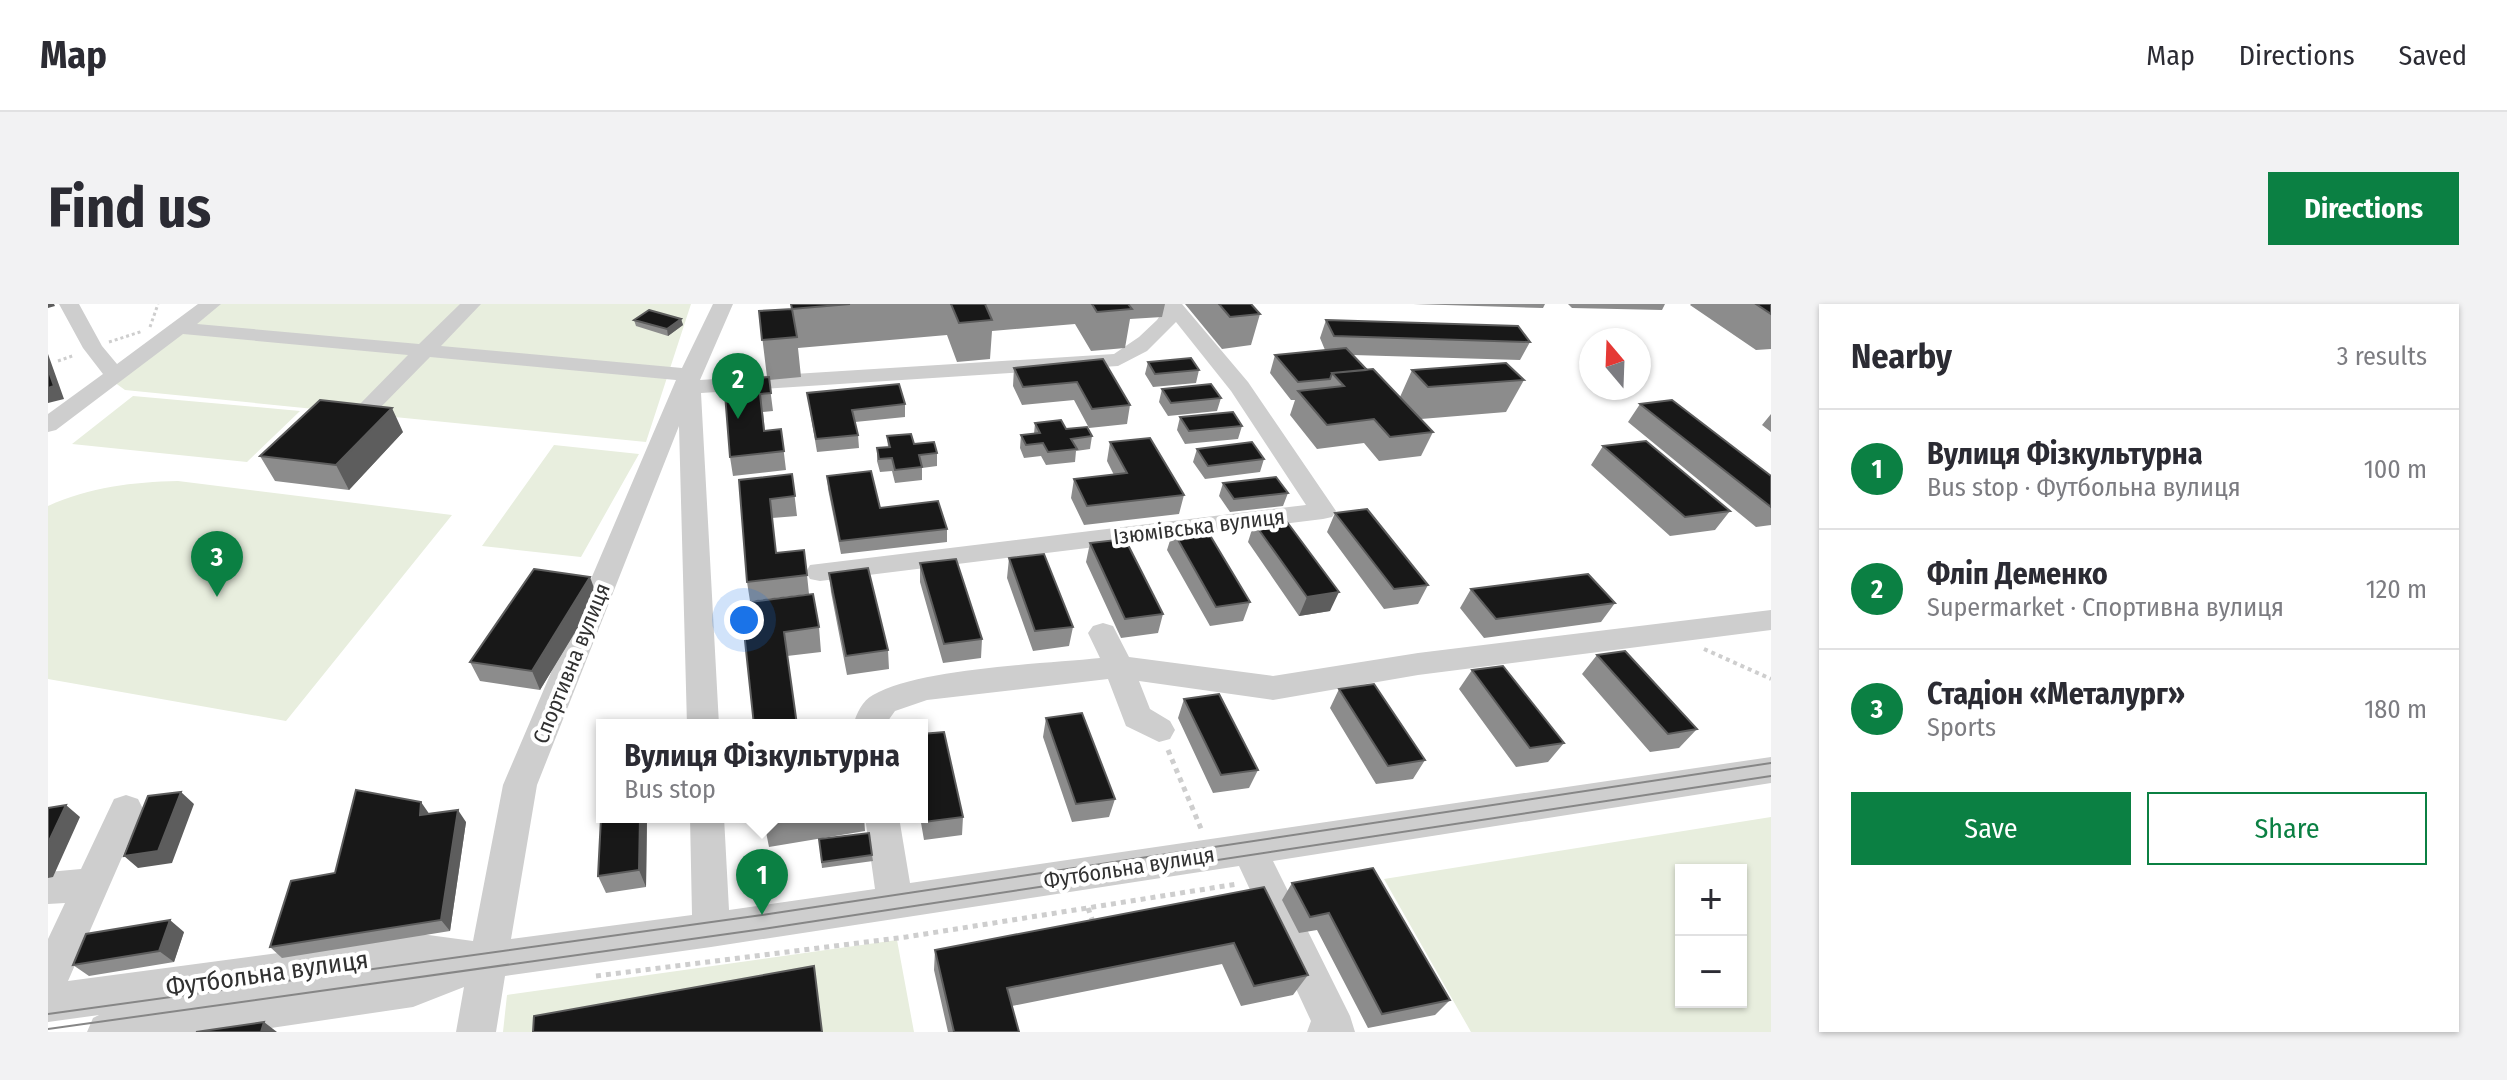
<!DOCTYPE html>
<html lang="en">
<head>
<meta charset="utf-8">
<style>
	body { margin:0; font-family:"Fira Sans Condensed",sans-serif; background:#f2f2f3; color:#2b2b33 }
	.controls { position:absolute; right:24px; bottom:24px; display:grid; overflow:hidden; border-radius:0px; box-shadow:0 2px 6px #0004 }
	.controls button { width:72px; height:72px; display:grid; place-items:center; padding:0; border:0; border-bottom:2px solid #e1e1e2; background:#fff; color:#2b2b33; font:40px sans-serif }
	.compass { position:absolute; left:1531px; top:24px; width:72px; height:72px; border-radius:50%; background:#fff; box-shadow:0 2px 6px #0004; rotate:341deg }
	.you { position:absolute; left:696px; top:316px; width:28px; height:28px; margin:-20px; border:6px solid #fff; border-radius:50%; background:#1a73e8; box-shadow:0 0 0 12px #1a73e833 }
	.badge { display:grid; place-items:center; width:52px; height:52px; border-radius:50%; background:#0b8043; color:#fff; font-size:26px; font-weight:700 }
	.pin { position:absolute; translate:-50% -66px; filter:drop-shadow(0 2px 4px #0008) }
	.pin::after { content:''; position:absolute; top:42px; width:28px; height:24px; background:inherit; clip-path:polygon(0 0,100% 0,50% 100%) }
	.popup { position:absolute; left:548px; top:415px; width:332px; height:104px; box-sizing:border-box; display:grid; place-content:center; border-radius:0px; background:#fff; filter:drop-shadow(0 2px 6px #0005); font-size:26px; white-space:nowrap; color:#7c7c81 }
	.popup b { font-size:30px; color:#2b2b33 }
	.popup::after { content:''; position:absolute; left:50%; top:100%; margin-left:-16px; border:16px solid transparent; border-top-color:#fff }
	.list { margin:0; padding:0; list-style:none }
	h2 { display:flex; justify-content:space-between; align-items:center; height:104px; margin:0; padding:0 32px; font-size:34px }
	h2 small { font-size:26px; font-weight:400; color:#7c7c81 }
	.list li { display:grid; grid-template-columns:52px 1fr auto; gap:24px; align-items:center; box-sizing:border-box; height:120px; padding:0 32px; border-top:2px solid #e1e1e2 }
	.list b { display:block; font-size:30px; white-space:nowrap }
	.list p { margin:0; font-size:26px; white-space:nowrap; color:#7c7c81 }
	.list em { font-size:26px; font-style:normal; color:#7c7c81 }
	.actions { display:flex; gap:16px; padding:24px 32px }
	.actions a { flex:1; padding:18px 0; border:2px solid #0b8043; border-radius:0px; text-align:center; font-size:28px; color:#0b8043 }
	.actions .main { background:#0b8043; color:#fff }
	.map { position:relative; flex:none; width:1723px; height:728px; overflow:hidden; border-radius:0px }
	header { display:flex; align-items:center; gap:48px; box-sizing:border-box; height:112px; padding:0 40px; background:#fff; border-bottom:2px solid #e1e1e2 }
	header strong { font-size:38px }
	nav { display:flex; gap:44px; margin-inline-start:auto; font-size:28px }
	.intro { display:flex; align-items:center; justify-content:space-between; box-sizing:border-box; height:192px; padding:0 48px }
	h1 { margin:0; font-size:56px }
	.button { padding:20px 36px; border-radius:0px; background:#0b8043; color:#fff; font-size:28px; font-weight:700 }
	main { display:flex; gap:48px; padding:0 48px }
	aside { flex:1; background:#fff; border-radius:0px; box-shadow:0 2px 6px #0004 }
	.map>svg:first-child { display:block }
	.green { fill:#e8eede; fill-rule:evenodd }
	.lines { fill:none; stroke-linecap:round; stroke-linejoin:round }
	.path-far2 { stroke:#cecece; stroke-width:3; stroke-dasharray:3 3; stroke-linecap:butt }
	.path-far1 { stroke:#cecece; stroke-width:4; stroke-dasharray:4 4; stroke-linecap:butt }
	.path { stroke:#cecece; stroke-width:5; stroke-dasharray:5 5; stroke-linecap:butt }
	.minor { fill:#cecece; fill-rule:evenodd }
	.tram { stroke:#868686; stroke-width:2 }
	.wall { fill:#8c8c8c }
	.shaded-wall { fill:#5d5d5d }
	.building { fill:#181818; stroke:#5d5d5d; stroke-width:2 }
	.labels { text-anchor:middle; stroke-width:8; stroke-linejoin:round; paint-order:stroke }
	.street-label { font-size:22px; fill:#313131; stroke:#fff }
	.near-street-label { font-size:26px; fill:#313131; stroke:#fff }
</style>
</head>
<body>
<header>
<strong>Map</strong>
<nav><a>Map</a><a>Directions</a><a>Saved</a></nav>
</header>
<div class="intro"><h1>Find us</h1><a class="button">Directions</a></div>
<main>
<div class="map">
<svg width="1723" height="728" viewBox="0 0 1723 728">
	<rect width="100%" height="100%" fill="#fff"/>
	<path class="green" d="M172 0H643L598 138 77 86 66 78Z
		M85 92 252 107 199 158 24 140Z
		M506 141 591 150 533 253 434 242Z
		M130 177 404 211 238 417 0 375V202C42 183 85 178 130 177Z
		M1723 513V728H1423L1336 575ZM1633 566H1693V698H1633Z
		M849 636 866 728H455L459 691Z"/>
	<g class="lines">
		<path class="path-far2" d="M102 23 110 0
			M61 38 95 27
			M10 57 27 51"/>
		<path class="path-far1" d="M1656 345 1723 375"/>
		<path class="path" d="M1120 446 1154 527
			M1040 604 1046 621
			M548 672 858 633 1189 580"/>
		<path class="minor" d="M11 0H31L54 42 69 60 150 0H173L149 20 371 40 412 0H433L393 42 634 64 665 0H685L652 76 1066 50 1091 33 1109 16 1111 13 1107 0H1134L1200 78 1288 207 1284 213 1275 215 772 277 762 275 758 268 762 261 1258 201 1183 87 1128 18 1099 47 1070 62 653 89 671 421H639L631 122 489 481 463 635 644 611 642 513H676L681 606 827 585 817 513H851L862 579 1723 453V479L1225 557 1302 712 1307 728H1259L1263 717 1191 562 663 643 457 672 448 728H408L416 683 365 703 196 728H39L45 714 51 711 0 718V635L17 599 0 600V568L33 565 66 495 78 491 90 495 95 505 20 677 373 630 425 637 455 481 628 76 382 53 328 108H312L309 103 360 51 135 30 8 126 0 128V110L55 70 35 44Z
			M1723 306V326L1370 371 1225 396 1091 377 1102 405 1122 417 1127 426 1122 435 1111 438 1078 422 1060 375 879 396 847 407 837 421H805C809 409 814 397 825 391 872 364 995 360 1052 354L1040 329 1045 322 1055 319 1065 322 1081 353 1225 372 1370 349Z"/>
		<path class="tram" d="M0 710 714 611 1723 459
			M0 725 715 625 1723 472"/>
	</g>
	<path class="wall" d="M743 0H1117L1114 13 1082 15 1077 44 1043 47 1027 20 944 27 942 55 909 58 899 31 750 44 753 73 721 76 725 107 715 108 717 127 733 125 738 166 685 172 682 153 719 73 711 7 743 5Z
		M1137 0H1203L1212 10 1203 41 1174 45Z
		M1365 0H1497L1495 4Z
		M1520 0H1617L1614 6 1524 4Z
		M1643 0H1723V45L1708 46 1642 1Z
		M633 15 635 21 620 32 588 22 586 16Z
		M1278 16 1482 38 1472 56 1305 51 1319 66 1352 93 1364 66 1476 76 1458 108 1373 115 1385 128 1373 152 1331 157 1316 139 1269 145 1242 111 1247 96H1243L1222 69 1227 51 1277 46 1272 34Z
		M1055 55 1082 101 1079 120 1041 124 1026 96 974 101 965 82 966 64Z
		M1100 58 1151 66 1148 79 1105 83 1097 70Z
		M1114 85 1173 94 1169 107 1120 112 1111 98Z
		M759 89 857 100V113L807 118 810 131 811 144 769 148Z
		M1592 100 1723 172V221L1708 223 1580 118Z
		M1723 110V128L1714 121Z
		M1132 113 1194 122 1190 135 1137 140 1129 126Z
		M987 119 1044 132 1042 145 1028 147 1027 158 998 161 993 152 976 154 972 144 973 131 986 130Z
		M355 128 301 186 227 177 212 152Z
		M839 132 866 140 889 149V162L874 164V176L847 179 844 167 832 168 829 157V144L840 143Z
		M1062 138 1136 191 1131 210 1036 221 1023 194 1026 175 1066 171 1059 157Z
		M1555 142 1682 207 1667 226 1622 232 1543 161Z
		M1149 145 1216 155 1212 168 1157 175 1145 158Z
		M744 170 749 212 724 214 728 249 759 271 761 290 702 297 699 278 691 176Z
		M779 172 832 204 899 225V238L793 250 780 185Z
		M1175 179 1240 189 1235 202 1182 208 1171 192Z
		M1287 209 1380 281 1370 300 1336 305 1279 228Z
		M1206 219 1282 307 1251 312 1200 238Z
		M1125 227 1202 298 1195 317 1162 322 1119 246Z
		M1042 239 1115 310 1110 329 1073 334 1038 258Z
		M961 254 1025 323 1021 342 985 347 959 274Z
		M872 259 934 335 933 354 895 359 872 278Z
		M781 269 840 346 841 365 799 371 783 288Z
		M1423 285 1567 299 1553 318 1436 334 1412 304Z
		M549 292 492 386 432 377 422 358Z
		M693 299 771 323 773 348 739 352Z
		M1549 351 1649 425 1631 444 1602 448 1534 370Z
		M1424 366 1516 439 1500 458 1468 463 1411 385Z
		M1291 385 1377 456 1365 475 1328 480 1282 404Z
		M1136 395 1210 466 1201 484 1165 489 1130 414Z
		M998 414 1067 495 1061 513 1024 518 995 433Z
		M874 430 915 513 914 531 876 536 872 513H874Z
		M381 510 418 518 402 627 234 654 222 643 287 569Z
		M599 513 598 583 558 589 550 572Z
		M715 513H816L817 527 721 543Z
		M771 535 824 551 825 557 774 564Z
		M1244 579 1402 696 1387 711 1320 724 1269 626 1251 629 1234 596Z
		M1216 583 1260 671 1245 691 1193 702 1174 660 964 702 971 728H900L886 666 887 646Z
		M136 628 126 658 41 672 25 661Z"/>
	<path class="shaded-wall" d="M0 0H6L7 2 0 4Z
		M633 15 635 21 620 32 619 25Z
		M0 50 16 95 0 99Z
		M344 104 355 128 301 186 288 161Z
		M542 273 549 292 492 386 484 367Z
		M1291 288 1282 307 1251 312 1259 293Z
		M133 488 146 500 124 559 90 564 76 552Z
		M373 498 382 511H372Z
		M18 501 32 513 5 573 0 574V539Z
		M410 506 418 518 402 627 393 616Z
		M592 513H599L598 583 591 566Z
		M122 616 136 628 126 658 111 647Z
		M216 718 229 728H213Z"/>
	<path class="building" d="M743 0H802L744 5Z
		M903 0H937L944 16 911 19Z
		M1044 0H1080L1084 5 1049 8Z
		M1171 0H1203L1212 10 1182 13Z
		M1708 0H1723V10Z
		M744 5 749 33 714 36 711 7Z
		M601 6 633 15 619 25 586 16Z
		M1278 16 1470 22 1482 38 1286 32Z
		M1298 44 1319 66 1284 69 1282 75 1250 78 1227 51Z
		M1143 54 1151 66 1107 70 1100 58Z
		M1055 55 1082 101 1044 105 1029 78 975 83 966 64Z
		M1458 59 1476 76 1380 83 1364 66Z
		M0 65 6 82 0 84Z
		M1325 65 1385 128 1342 133 1326 115 1279 121 1250 87 1296 82 1284 69Z
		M721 73 723 89 712 90 716 127 733 125 736 147 682 153 676 77Z
		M851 80 857 100 804 106 810 131 768 135 759 89Z
		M1163 80 1173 94 1123 99 1114 85Z
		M272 96 344 104 288 161 212 152Z
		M1624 96 1723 172V203L1592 100Z
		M1185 108 1194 122 1141 127 1132 113Z
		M1013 116 1018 125 1039 123 1044 132 1023 135 1029 145 1000 148 995 139 978 141 973 131 992 129 987 119Z
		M863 130 866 140 886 138 889 149 871 151 874 163 847 166 844 154 831 155 829 144 842 143 839 132Z
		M1102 134 1136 191 1039 202 1026 175 1079 169 1062 138Z
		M1598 137 1682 207 1637 213 1555 142Z
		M1204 138 1216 155 1160 162 1149 145Z
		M823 167 832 204 890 197 899 225 792 237 779 172Z
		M744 170 747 192 722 195 728 249 756 246 759 271 699 278 691 176Z
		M1228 173 1240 189 1186 195 1175 179Z
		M1319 205 1380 281 1346 285 1287 209Z
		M1236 214 1291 288 1259 293 1206 219Z
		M1157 223 1202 298 1168 303 1125 227Z
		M1077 235 1115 310 1077 315 1042 239Z
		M996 250 1025 323 987 327 961 254Z
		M908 255 934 335 896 340 872 259Z
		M820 264 840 346 798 352 781 269Z
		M486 265 542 273 484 367 422 358Z
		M1540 270 1567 299 1448 315 1423 285Z
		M765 290 771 323 736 328 749 421H706L693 299Z
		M1577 347 1649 425 1620 430 1549 351Z
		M1455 362 1516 439 1482 444 1424 366Z
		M1326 380 1377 456 1340 462 1291 385Z
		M1171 390 1210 466 1173 471 1136 395Z
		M1034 409 1067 495 1028 500 998 414Z
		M896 428 915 513 876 518 874 507V430Z
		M308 486 373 498 372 511 410 506 393 616 222 643 243 577 287 569Z
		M133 488 110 547 76 552 100 492Z
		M554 494V513H592L591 566 550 572Z
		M18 501 0 539V504Z
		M715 513H760L716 520Z
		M821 529 824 551 774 558 771 535Z
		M1325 564 1402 696 1334 710 1281 609 1262 613 1244 579Z
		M1216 583 1260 671 1206 682 1186 639 959 684 971 728H906L887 646Z
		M122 616 111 647 25 661 38 630Z
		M766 662 774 728H485L486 712Z
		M216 718 213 728H148Z"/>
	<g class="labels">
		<g class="street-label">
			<text transform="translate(1151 222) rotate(-7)" y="8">Ізюмівська вулиця</text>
			<text transform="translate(523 359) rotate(-68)" y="8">Спортивна вулиця</text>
			<text transform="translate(1081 563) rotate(-9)" y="8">Футбольна вулиця</text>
		</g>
		<g class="near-street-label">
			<text transform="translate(219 669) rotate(-8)" y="9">Футбольна вулиця</text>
		</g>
	</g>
</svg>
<div class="controls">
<button>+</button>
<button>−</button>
</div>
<svg class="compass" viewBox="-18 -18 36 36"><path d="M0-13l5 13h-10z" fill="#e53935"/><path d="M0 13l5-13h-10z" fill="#7c7c81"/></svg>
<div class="you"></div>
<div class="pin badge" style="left:714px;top:611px">1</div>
<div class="popup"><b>Вулиця Фізкультурна</b>Bus stop</div>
<div class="pin badge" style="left:690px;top:115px">2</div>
<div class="pin badge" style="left:169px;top:293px">3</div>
</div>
<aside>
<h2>Nearby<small>3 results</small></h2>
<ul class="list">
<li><span class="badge">1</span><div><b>Вулиця Фізкультурна</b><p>Bus stop · Футбольна вулиця</p></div><em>100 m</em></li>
<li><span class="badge">2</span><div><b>Фліп Деменко</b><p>Supermarket · Спортивна вулиця</p></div><em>120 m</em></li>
<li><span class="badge">3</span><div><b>Стадіон «Металург»</b><p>Sports</p></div><em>180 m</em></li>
</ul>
<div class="actions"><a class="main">Save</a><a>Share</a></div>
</aside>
</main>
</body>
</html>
